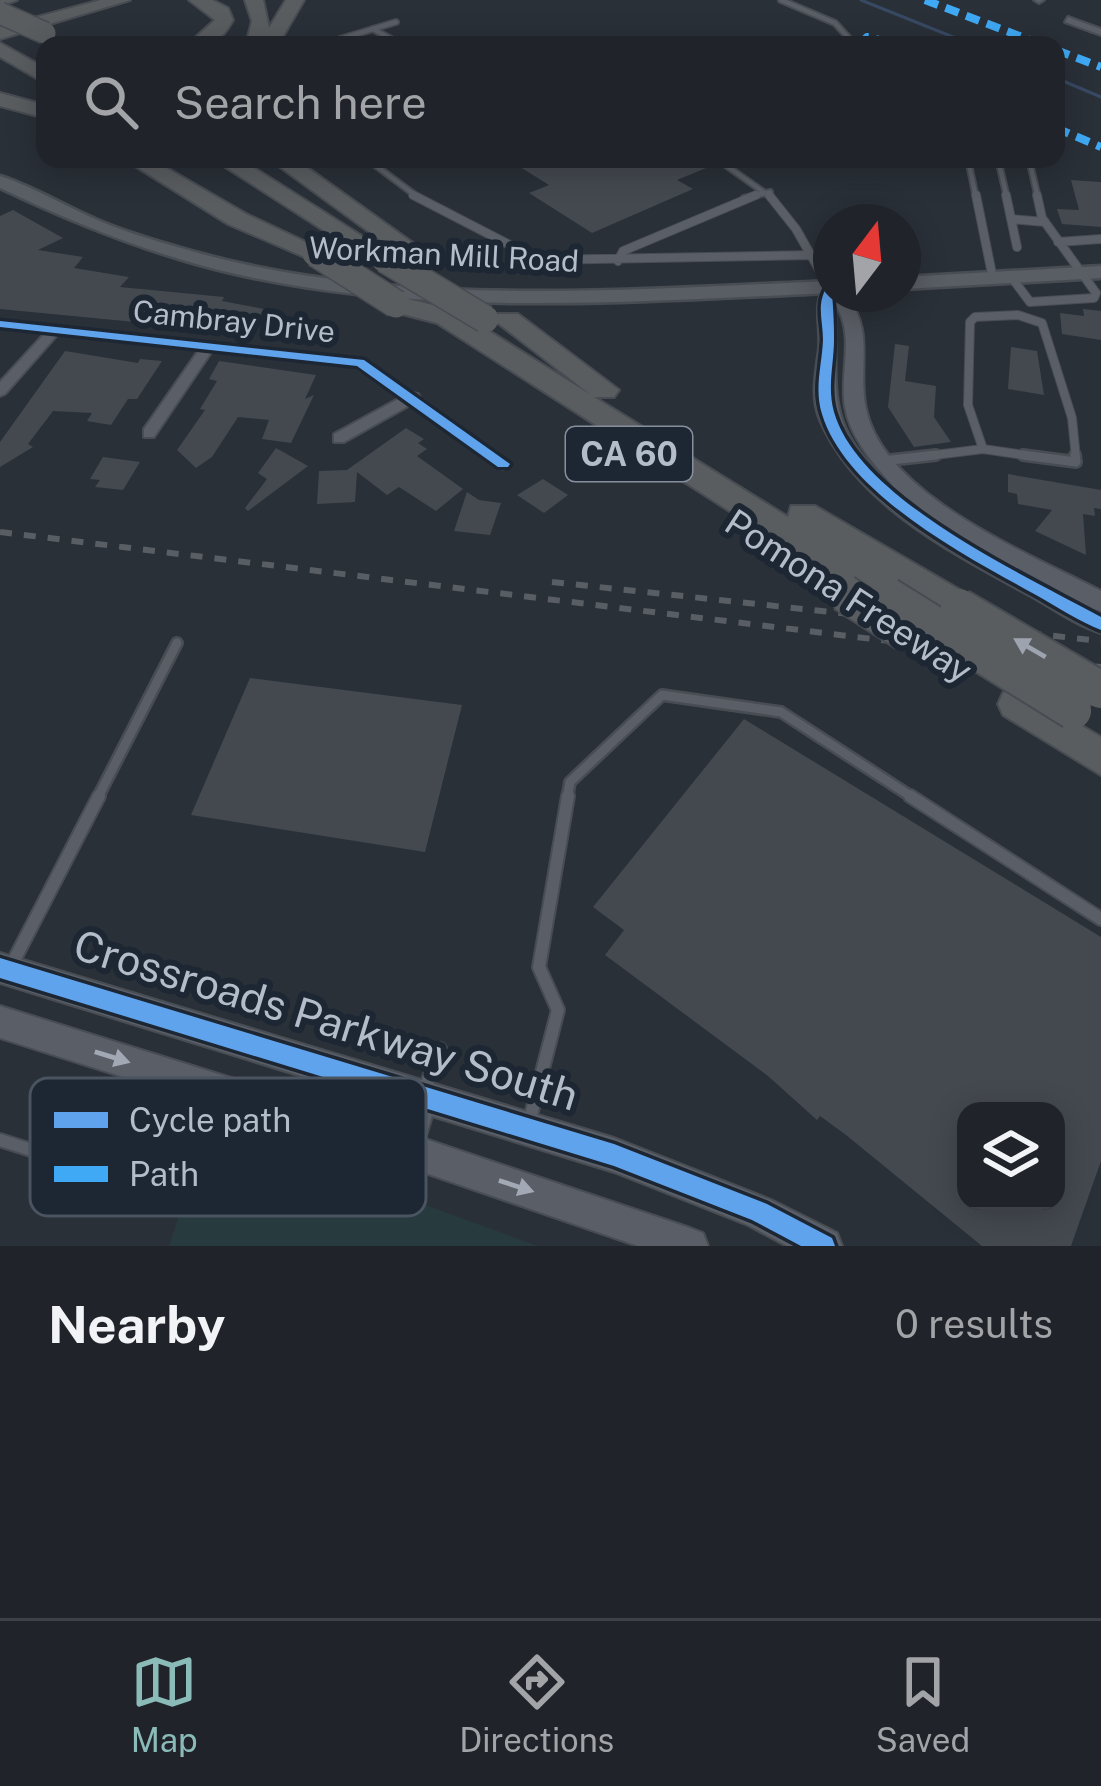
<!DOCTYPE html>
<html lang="en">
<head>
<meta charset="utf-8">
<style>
	body { margin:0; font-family:"Public Sans",sans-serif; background:#282c32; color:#f1f3f6 }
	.controls { position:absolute; right:36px; bottom:36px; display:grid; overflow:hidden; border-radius:24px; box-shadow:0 6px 30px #0003 }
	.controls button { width:108px; height:108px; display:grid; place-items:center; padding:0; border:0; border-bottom:3px solid #3d4147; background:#20242a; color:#f1f3f6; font:60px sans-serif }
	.compass { position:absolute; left:813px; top:204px; width:108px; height:108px; border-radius:50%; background:#20242a; box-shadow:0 6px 30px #0003; rotate:16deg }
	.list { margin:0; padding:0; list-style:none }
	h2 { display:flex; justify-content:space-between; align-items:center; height:156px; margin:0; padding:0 48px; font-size:51px }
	h2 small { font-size:39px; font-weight:400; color:#a2a4a8 }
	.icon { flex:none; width:66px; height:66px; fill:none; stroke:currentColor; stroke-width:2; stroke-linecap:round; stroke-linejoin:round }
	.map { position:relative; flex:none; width:1101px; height:1246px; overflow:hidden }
	.search { position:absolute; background:#20242a; box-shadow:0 6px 30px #0003; left:36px; right:36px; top:36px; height:132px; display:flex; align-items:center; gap:30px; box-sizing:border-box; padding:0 42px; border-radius:24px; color:#a2a4a8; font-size:45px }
	.sheet { height:372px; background:#20242a }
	nav { display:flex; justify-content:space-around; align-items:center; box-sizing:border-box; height:168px; border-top:3px solid #3d4147; background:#20242a; font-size:33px; color:#a2a4a8 }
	nav a { display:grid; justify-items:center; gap:6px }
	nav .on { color:#8bbbb9 }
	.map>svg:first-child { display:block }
	.green { fill:#273a3e }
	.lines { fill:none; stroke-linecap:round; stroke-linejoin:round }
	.stream { stroke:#384963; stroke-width:3 }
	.building { fill:#444950; fill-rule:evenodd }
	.service-far3-casing { stroke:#484c53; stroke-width:8 }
	.service-far2-casing { stroke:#484c53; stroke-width:10 }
	.service-far1-casing { stroke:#484c53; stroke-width:14 }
	.service-casing { stroke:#484c53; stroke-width:16 }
	.minor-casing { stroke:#484c53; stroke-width:4 }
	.tertiary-casing { stroke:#484c53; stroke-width:4 }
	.secondary-casing { stroke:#484c53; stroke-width:5 }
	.motorway-casing { stroke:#474c53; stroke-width:4 }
	.service-far3 { stroke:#5a5e66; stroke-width:4.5 }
	.service-far2 { stroke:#5a5e66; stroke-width:8 }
	.service-far1 { stroke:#5a5e66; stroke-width:9 }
	.service { stroke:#5a5e66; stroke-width:12 }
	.minor { fill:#5a5e66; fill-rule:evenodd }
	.tertiary { fill:#5a5e66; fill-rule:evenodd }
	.secondary { fill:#595d64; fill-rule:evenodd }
	.motorway { fill:#5a5d60; fill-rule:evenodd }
	.rail { stroke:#595d64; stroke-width:6; stroke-dasharray:12 12; stroke-linecap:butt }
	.motorway-bridge-far2-casing { stroke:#474c53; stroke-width:24; stroke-linecap:butt }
	.motorway-bridge-far1-casing { stroke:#474c53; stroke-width:30; stroke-linecap:butt }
	.motorway-bridge-casing { stroke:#474c53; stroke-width:40; stroke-linecap:butt }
	.motorway-bridge-far2 { stroke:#5a5d60; stroke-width:21 }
	.motorway-bridge-far1 { stroke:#5a5d60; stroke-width:27 }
	.motorway-bridge { stroke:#5a5d60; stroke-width:36 }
	.quiet { stroke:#3fa9f5; stroke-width:8; stroke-dasharray:14 8; stroke-linecap:butt }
	.cycleway-casing { stroke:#1d2633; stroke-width:7 }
	.cycleway { fill:#60a3ed; fill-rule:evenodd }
	.oneway { fill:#9ea4af }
	.oneway2 { fill:#a2a9b5 }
	.labels { text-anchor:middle; stroke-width:12; stroke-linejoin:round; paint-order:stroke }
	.far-street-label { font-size:30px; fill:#b4bcc9; stroke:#1d2633 }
	.shield { fill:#1d2633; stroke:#878f9c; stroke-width:3 }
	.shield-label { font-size:33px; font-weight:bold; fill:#b4bcc9 }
	.street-label { font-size:36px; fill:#b4bcc9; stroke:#1d2633 }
	.near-street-label { font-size:42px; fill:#b4bcc9; stroke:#1d2633 }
	.key { fill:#1d2633; stroke:#4a5360; stroke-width:3 }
	.key-label { font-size:33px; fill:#b4bcc9 }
</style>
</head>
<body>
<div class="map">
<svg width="1101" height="1246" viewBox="0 0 1101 1246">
	<rect width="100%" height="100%" fill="#2a3038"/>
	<path class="green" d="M209 1127 538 1246H169Z"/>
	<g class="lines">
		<path class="stream" d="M861 0 973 45
			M1056 78 1101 97"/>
	</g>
	<path class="building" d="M507 159H689L706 168 677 180 693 189 592 233 529 193 549 185Z
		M1071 180 1101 182V227L1062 224 1057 209 1079 210Z
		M13 210 63 238 38 250 83 257 74 268 129 277 120 287 224 297 222 301 264 309 249 333 0 309V216Z
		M1083 309 1101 311V340L1062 334 1060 313 1084 316Z
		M895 344 909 346 905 381 936 386 934 417 951 442 914 447 888 407Z
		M1011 347 1037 351 1044 395 1008 389Z
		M65 351 138 363 140 359 162 361 137 399H128L111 425 87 421 92 413 53 411 28 444 33 447 0 467V442Z
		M219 361 316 375 305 399 314 395 291 443 262 439 269 420 238 417 212 457 196 468 177 450 205 410 200 409 217 381 209 379Z
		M406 428 424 439 418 443 427 449 417 456 463 489 436 511 399 487 387 495 357 472 355 502 317 504 319 471 347 470Z
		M276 448 308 466 248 511 245 508 267 479 258 473Z
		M103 457 140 462 123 490 95 487 100 480 90 479Z
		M1008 474 1101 490V509L1094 508 1095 516 1083 514 1086 555 1035 531 1052 510 1018 504 1017 494 1008 492Z
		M543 479 568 495 544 513 517 495Z
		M467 492 479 500 501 503 490 535 454 531Z
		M250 678 462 705 425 852 191 815Z
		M744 719 1101 937V1161L1071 1246H982L846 1135 820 1116 817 1120 768 1076 605 955 624 930 593 907ZM966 1111H1056V1201H966Z"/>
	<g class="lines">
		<g class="service-far3-casing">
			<path id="service-far3" d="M781 0 835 23 855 45
				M373 29 402 45
				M336 45 340 39 396 22
				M367 159 419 198
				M717 159 772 198
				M968 159 976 198
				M998 159 1007 198
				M1029 159 1038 198
				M744 198 770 192"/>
		</g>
		<g class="service-far2-casing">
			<path id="service-far2" d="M413 195 539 260 812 255
				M769 195 796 229 829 287
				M976 195 993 279
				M1006 195 1017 247
				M1011 219 1045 222
				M1058 242 1101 239
				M618 261 623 251 756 195
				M1012 278 1030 302 1094 298 1096 293 1042 218 1037 195
				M983 449 1044 458
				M983 449 968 405 970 322 975 317 1018 315 1042 323 1072 418 1076 458
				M911 458 983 449"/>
		</g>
		<g class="service-far1-casing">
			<path id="service-far1" d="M1023 455 1076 462 1075 455
				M882 461 936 455
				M97 799 177 643
				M567 799 570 782 662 695 781 712 915 799"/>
		</g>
		<g class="service-casing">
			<path id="service" d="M910 796 1101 919
				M11 966 99 796
				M424 1091 440 1049
				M529 1123 558 1010 539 967 568 796
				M0 1140 113 1176 162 1078"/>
		</g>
		<g class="minor-casing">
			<path id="minor" d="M1034 0H1044L1039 3Z
				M1068 17 1101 29V35L1065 22Z
				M0 320 365 360 412 393 418 394 420 398 511 464 503 469 497 468 410 405 344 442H334V434L400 398 356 367 212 351 154 437H144V429L199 350 58 334 5 394 0 396V382L45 333 0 328Z"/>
		</g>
		<g class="tertiary-casing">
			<path id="tertiary" d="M831 284V294H845C876 330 857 367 866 409 884 496 1030 554 1101 591V611L1093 609 1101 613V633C1078 626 1057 611 1036 599 958 556 857 507 820 420 810 397 816 372 819 348 821 326 812 305 825 285ZM835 304C856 336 839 371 845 407 850 438 874 464 894 487 820 426 839 388 835 304Z
				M0 953 614 1138 771 1200 837 1233 842 1246H787L748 1225 614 1172 432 1116 425 1139 690 1228 703 1233 708 1246H638L405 1166 0 1038V1006L395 1129 402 1107 0 983Z"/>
		</g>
		<g class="secondary-casing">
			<path id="secondary" d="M0 176C35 187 66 207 100 221 130 234 164 243 195 252 395 308 625 290 831 281V293C623 302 389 321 186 261 121 242 61 217 0 188Z
				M1101 266V278L903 289V277Z"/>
		</g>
		<g class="motorway-casing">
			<path id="motorway" d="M0 0H17L0 6Z
				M101 0H130L0 39V27Z
				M189 0H212L228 8 233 20C221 42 212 45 187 45L215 20Z
				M245 0H263L269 28 286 0H304L278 45H246L252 21Z
				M0 43 45 68V83L0 57Z
				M0 93 45 105V118L0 106Z
				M124 159H151L246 214 329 253 316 261 307 258 228 224Z
				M213 159H240L398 259 394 264H376Z
				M269 159H295L438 261 425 269 416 266Z
				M396 296 457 311 591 395 494 320 498 314H518L619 390 614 397H594L788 517 791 506H815L972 597 977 607 972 617C947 625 923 602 902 590L906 596 900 605 888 609 876 605 437 323 387 310 383 304Z
				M1017 688 1101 737V775L1003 715 998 704 1003 693Z"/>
		</g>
		<use href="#service-far3" class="service-far3"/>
		<use href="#service-far2" class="service-far2"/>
		<use href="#service-far1" class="service-far1"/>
		<use href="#service" class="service"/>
		<use href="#minor" class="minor"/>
		<use href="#tertiary" class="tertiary"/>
		<use href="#secondary" class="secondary"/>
		<use href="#motorway" class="motorway"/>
		<path class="rail" d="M0 532 1101 667
			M552 582 1101 641"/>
		<g class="motorway-bridge-far2-casing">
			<path id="motorway-bridge-far2" d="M0 13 45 33"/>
		</g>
		<g class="motorway-bridge-far1-casing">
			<path id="motorway-bridge-far1" d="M316 253 396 304
				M385 259 485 319"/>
		</g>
		<g class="motorway-bridge-casing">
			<path id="motorway-bridge" d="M844 593 906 633
				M888 596 1073 711
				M959 607 1101 690"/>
		</g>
		<use href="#motorway-bridge-far2" class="motorway-bridge-far2"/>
		<use href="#motorway-bridge-far1" class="motorway-bridge-far1"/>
		<use href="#motorway-bridge" class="motorway-bridge"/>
		<path class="quiet" d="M925 0 1043 45
			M871 45 864 40 867 37 899 45
			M1056 50 1101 67
			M1056 128 1101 147"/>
		<g class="cycleway-casing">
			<path id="cycleway" d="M831 286C833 300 834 321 834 339 834 364 827 387 834 412 859 500 1025 575 1101 617V630C1079 621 1057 607 1036 595 967 557 846 494 822 414 814 389 822 365 823 340 823 321 816 304 827 287Z
				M0 321 364 360 510 464 508 467H498L357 366 0 327Z
				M0 958 614 1144 767 1204 832 1238 835 1246H801L752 1220 614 1166 0 978Z"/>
		</g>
		<use href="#cycleway" class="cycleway"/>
	</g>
	<defs><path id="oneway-solid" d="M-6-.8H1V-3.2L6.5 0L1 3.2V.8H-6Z" transform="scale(3)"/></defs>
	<use class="oneway" href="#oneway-solid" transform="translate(1030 648) rotate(-150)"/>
	<g class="oneway2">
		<use href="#oneway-solid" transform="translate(112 1057) rotate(17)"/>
		<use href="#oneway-solid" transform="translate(516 1186) rotate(18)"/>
	</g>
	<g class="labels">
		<g class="far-street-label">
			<text transform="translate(444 255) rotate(3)" y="10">Workman Mill Road</text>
			<text transform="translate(234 322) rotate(6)" y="10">Cambray Drive</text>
		</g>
		<rect class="shield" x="566" y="427" width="126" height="54" rx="9"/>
		<g class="shield-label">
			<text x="629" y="466">CA 60</text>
		</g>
		<g class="street-label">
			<text transform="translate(849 596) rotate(33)" y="13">Pomona Freeway</text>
		</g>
		<g class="near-street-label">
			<text transform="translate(326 1020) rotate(17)" y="15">Crossroads Parkway South</text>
		</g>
	</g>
	<rect x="30" y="1078" width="396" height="138" rx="18" class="key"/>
	<rect x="54" y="1112" width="54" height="16" fill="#60a3ed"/>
	<rect x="54" y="1166" width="54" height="16" fill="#3fa9f5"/>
	<g class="key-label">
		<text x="129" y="1132">Cycle path</text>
		<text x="129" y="1186">Path</text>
	</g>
</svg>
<div class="controls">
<button><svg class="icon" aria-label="layers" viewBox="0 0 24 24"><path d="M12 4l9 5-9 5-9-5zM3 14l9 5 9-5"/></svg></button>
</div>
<svg class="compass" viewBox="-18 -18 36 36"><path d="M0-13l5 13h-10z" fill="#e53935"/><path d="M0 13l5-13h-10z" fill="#a2a4a8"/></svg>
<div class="search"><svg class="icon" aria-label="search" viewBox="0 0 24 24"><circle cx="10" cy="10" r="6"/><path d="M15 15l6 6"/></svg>Search here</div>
</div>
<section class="sheet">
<h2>Nearby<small>0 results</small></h2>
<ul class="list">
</ul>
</section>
<nav>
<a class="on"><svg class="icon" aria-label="map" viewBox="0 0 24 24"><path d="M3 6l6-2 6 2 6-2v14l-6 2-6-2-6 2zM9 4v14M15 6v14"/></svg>Map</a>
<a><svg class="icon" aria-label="directions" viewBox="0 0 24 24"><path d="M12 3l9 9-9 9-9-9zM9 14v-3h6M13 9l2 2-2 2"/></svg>Directions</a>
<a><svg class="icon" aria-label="saved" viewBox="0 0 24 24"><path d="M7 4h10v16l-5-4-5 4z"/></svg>Saved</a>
</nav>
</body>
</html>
